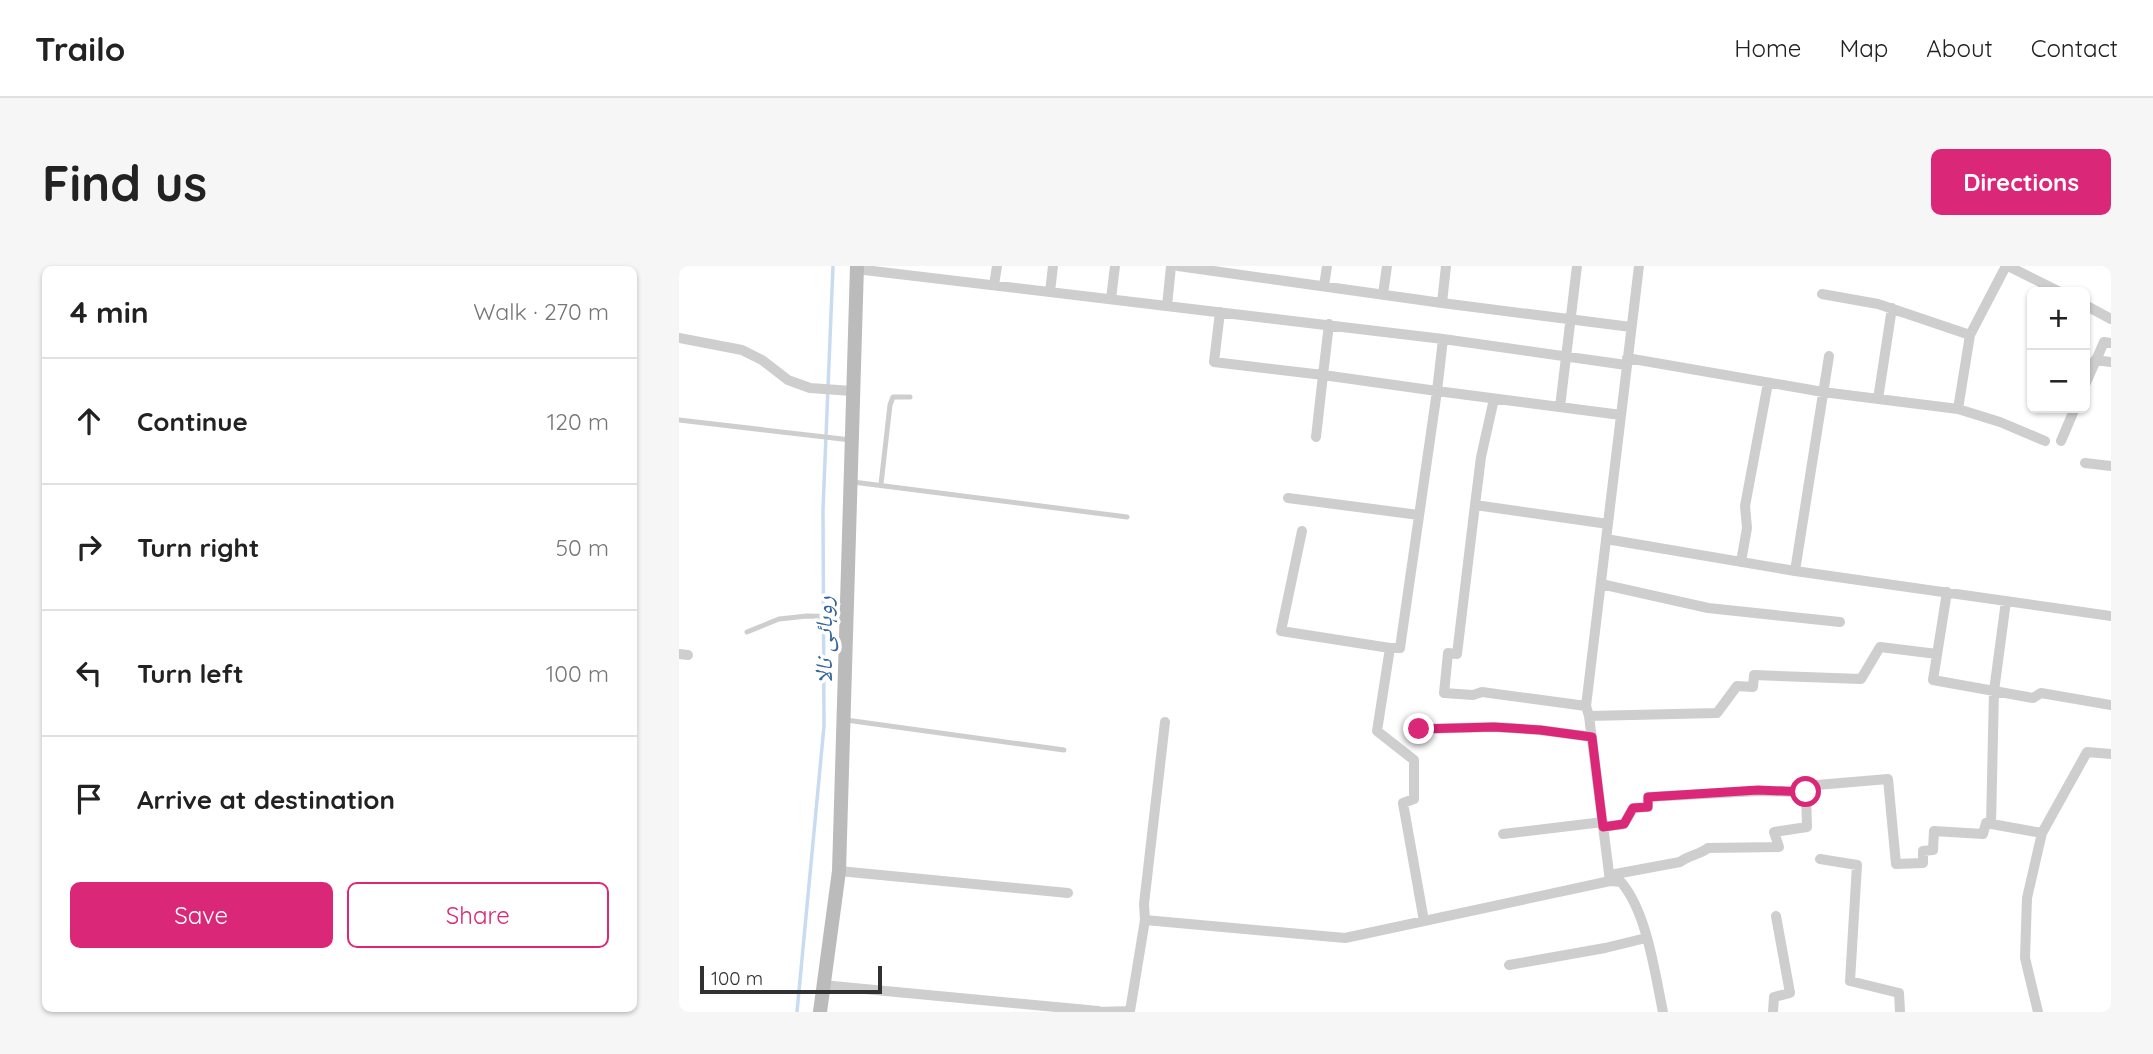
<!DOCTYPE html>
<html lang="en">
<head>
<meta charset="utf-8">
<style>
	body { margin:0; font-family:Quicksand,"Noto Naskh Arabic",sans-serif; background:#f6f6f6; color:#222 }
	.controls { position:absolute; right:21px; top:21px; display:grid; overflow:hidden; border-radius:10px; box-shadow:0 2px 5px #0004 }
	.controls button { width:63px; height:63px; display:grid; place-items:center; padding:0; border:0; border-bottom:2px solid #e0e0e0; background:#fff; color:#222; font:35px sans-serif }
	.scale { position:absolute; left:21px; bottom:18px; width:182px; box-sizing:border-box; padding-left:7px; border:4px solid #313131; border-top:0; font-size:19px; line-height:24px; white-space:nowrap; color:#313131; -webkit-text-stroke:5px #fff; paint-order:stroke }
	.stop { position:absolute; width:21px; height:21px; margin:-16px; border:5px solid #db2777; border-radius:50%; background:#fff }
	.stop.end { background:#db2777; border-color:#fff; box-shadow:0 2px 7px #0008 }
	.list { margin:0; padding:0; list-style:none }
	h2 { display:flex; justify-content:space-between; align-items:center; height:91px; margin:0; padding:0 28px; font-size:30px }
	h2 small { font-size:23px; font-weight:400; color:#767676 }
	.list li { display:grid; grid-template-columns:46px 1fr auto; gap:21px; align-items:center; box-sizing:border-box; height:126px; padding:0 28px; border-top:2px solid #e0e0e0 }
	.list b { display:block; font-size:26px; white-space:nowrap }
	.list em { font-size:23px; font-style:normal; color:#767676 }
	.actions { display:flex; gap:14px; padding:21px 28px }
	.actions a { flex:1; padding:16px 0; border:2px solid #db2777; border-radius:10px; text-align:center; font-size:24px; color:#db2777 }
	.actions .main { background:#db2777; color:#fff }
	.icon { flex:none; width:38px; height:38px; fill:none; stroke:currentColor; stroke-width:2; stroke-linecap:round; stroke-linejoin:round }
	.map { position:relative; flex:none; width:1432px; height:746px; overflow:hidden; border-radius:10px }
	header { display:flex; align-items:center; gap:42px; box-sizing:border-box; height:98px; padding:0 35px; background:#fff; border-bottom:2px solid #e0e0e0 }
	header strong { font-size:33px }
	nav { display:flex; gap:38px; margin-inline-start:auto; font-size:24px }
	.intro { display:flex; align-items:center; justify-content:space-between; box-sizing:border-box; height:168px; padding:0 42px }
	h1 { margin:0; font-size:49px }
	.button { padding:18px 32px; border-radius:10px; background:#db2777; color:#fff; font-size:24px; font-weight:700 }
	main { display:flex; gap:42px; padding:0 42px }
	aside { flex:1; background:#fff; border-radius:10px; box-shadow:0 2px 5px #0004 }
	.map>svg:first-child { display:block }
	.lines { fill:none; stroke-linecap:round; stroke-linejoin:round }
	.stream { stroke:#c9dbf0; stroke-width:3.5 }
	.lane { stroke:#cecece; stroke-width:5 }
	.street { stroke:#cecece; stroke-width:10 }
	.secondary { stroke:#bbb; stroke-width:14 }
	.route { stroke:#db2777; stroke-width:9 }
	.labels { text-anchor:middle; stroke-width:7; stroke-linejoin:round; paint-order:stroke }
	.water-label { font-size:24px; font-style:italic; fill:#36679c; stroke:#fff }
</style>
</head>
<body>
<header>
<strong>Trailo</strong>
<nav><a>Home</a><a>Map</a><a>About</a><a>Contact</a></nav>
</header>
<div class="intro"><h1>Find us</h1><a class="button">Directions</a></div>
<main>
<aside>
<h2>4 min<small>Walk · 270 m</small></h2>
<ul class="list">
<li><svg class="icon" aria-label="ahead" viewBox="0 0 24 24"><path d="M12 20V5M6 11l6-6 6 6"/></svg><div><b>Continue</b></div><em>120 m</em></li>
<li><svg class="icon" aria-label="right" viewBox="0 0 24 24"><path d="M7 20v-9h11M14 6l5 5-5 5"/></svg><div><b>Turn right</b></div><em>50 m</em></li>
<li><svg class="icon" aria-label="left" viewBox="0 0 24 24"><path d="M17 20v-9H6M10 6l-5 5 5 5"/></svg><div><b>Turn left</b></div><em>100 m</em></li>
<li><svg class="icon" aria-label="arrive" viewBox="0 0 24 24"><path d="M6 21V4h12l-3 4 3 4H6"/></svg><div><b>Arrive at destination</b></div></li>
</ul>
<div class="actions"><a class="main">Save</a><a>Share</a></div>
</aside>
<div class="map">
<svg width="1432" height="746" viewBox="0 0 1432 746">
	<rect width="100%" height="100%" fill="#fff"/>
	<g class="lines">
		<path class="stream" d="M118 746 145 460 144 243 154 0"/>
		<path class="lane" d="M0 154 172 174
			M174 216 448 251
			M202 218 211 139 214 131H231
			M68 366 100 353 128 350 167 351
			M167 454 385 484"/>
		<path class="street" d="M499 0 763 37
			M767 0 763 37 952 61
			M1329 0 1381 26
			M177 3 764 73
			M315 19 318 0
			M645 20 648 0
			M371 26 374 0
			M704 28 708 0
			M1143 28 1199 38 1291 69
			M432 33 436 0
			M1406 39 1432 53
			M488 40 492 0
			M541 46 535 96 644 109 637 171
			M650 58 644 109 758 125 764 73 947 99
			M0 72 63 84 83 94 109 114 131 122 173 125
			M948 92 1144 126 1279 143 1321 156 1366 175
			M1416 94 1432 96
			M1406 119 1425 76 1432 77
			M815 133 802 191 796 239 929 258
			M1199 133 1213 42
			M881 141 898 0
			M1279 143 1291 69 1327 0
			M1382 175 1396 142
			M1406 197 1432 200
			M609 232 740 249
			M796 239 778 388 769 387 765 427 794 429 803 426 907 440
			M623 265 602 365 711 382
			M927 273 1116 305 1432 350
			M1062 296 1068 262 1066 240 1089 117
			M1116 305 1150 90
			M922 318 1029 342 1161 356
			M1268 326 1254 414 1354 432 1362 427 1432 439
			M0 388 9 389
			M910 450 1038 447 1058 420 1074 421 1075 409 1182 413 1201 381 1258 388
			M740 463 815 461 861 464 913 471
			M1312 558 1315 425 1327 335
			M924 561 945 558 954 542 969 541V531L1079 525 1127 526 1126 520 1209 513 1217 598 1244 597V585L1254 584 1255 565 1304 568 1307 557 1363 567
			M824 568 924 556
			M1141 593 1178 599 1171 715 1220 727 1221 746
			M160 605 389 627
			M931 609 1001 596C1010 589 1020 589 1029 582L1100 581 1095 566 1128 561 1127 526
			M931 615 910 450 907 440 960 0
			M466 654 666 672 931 615 942 616C968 646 976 708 984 746
			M745 655 724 537 735 533V494L698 465 711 382H721L758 125 942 149
			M830 699 926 682 967 672
			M143 719 419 745
			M419 746 451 745 466 654 465 638 486 456
			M1094 746 1095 731 1111 727 1097 650
			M1359 746 1346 692 1348 632 1363 567 1408 486 1432 488"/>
		<path class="secondary" d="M141 746 160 605 178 0"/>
	</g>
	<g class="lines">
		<path class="route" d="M740 463 815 461 861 464 913 471 924 561 945 558 954 542 969 541V531L1079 524 1127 526"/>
	</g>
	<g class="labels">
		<g class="water-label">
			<text transform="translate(145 374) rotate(-90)" y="8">روہائی نالا</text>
		</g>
	</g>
</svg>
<div class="controls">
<button>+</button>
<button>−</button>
</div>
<div class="scale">100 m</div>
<div class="stop" style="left:1127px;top:526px"></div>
<div class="stop end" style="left:740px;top:463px"></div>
</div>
</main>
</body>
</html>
